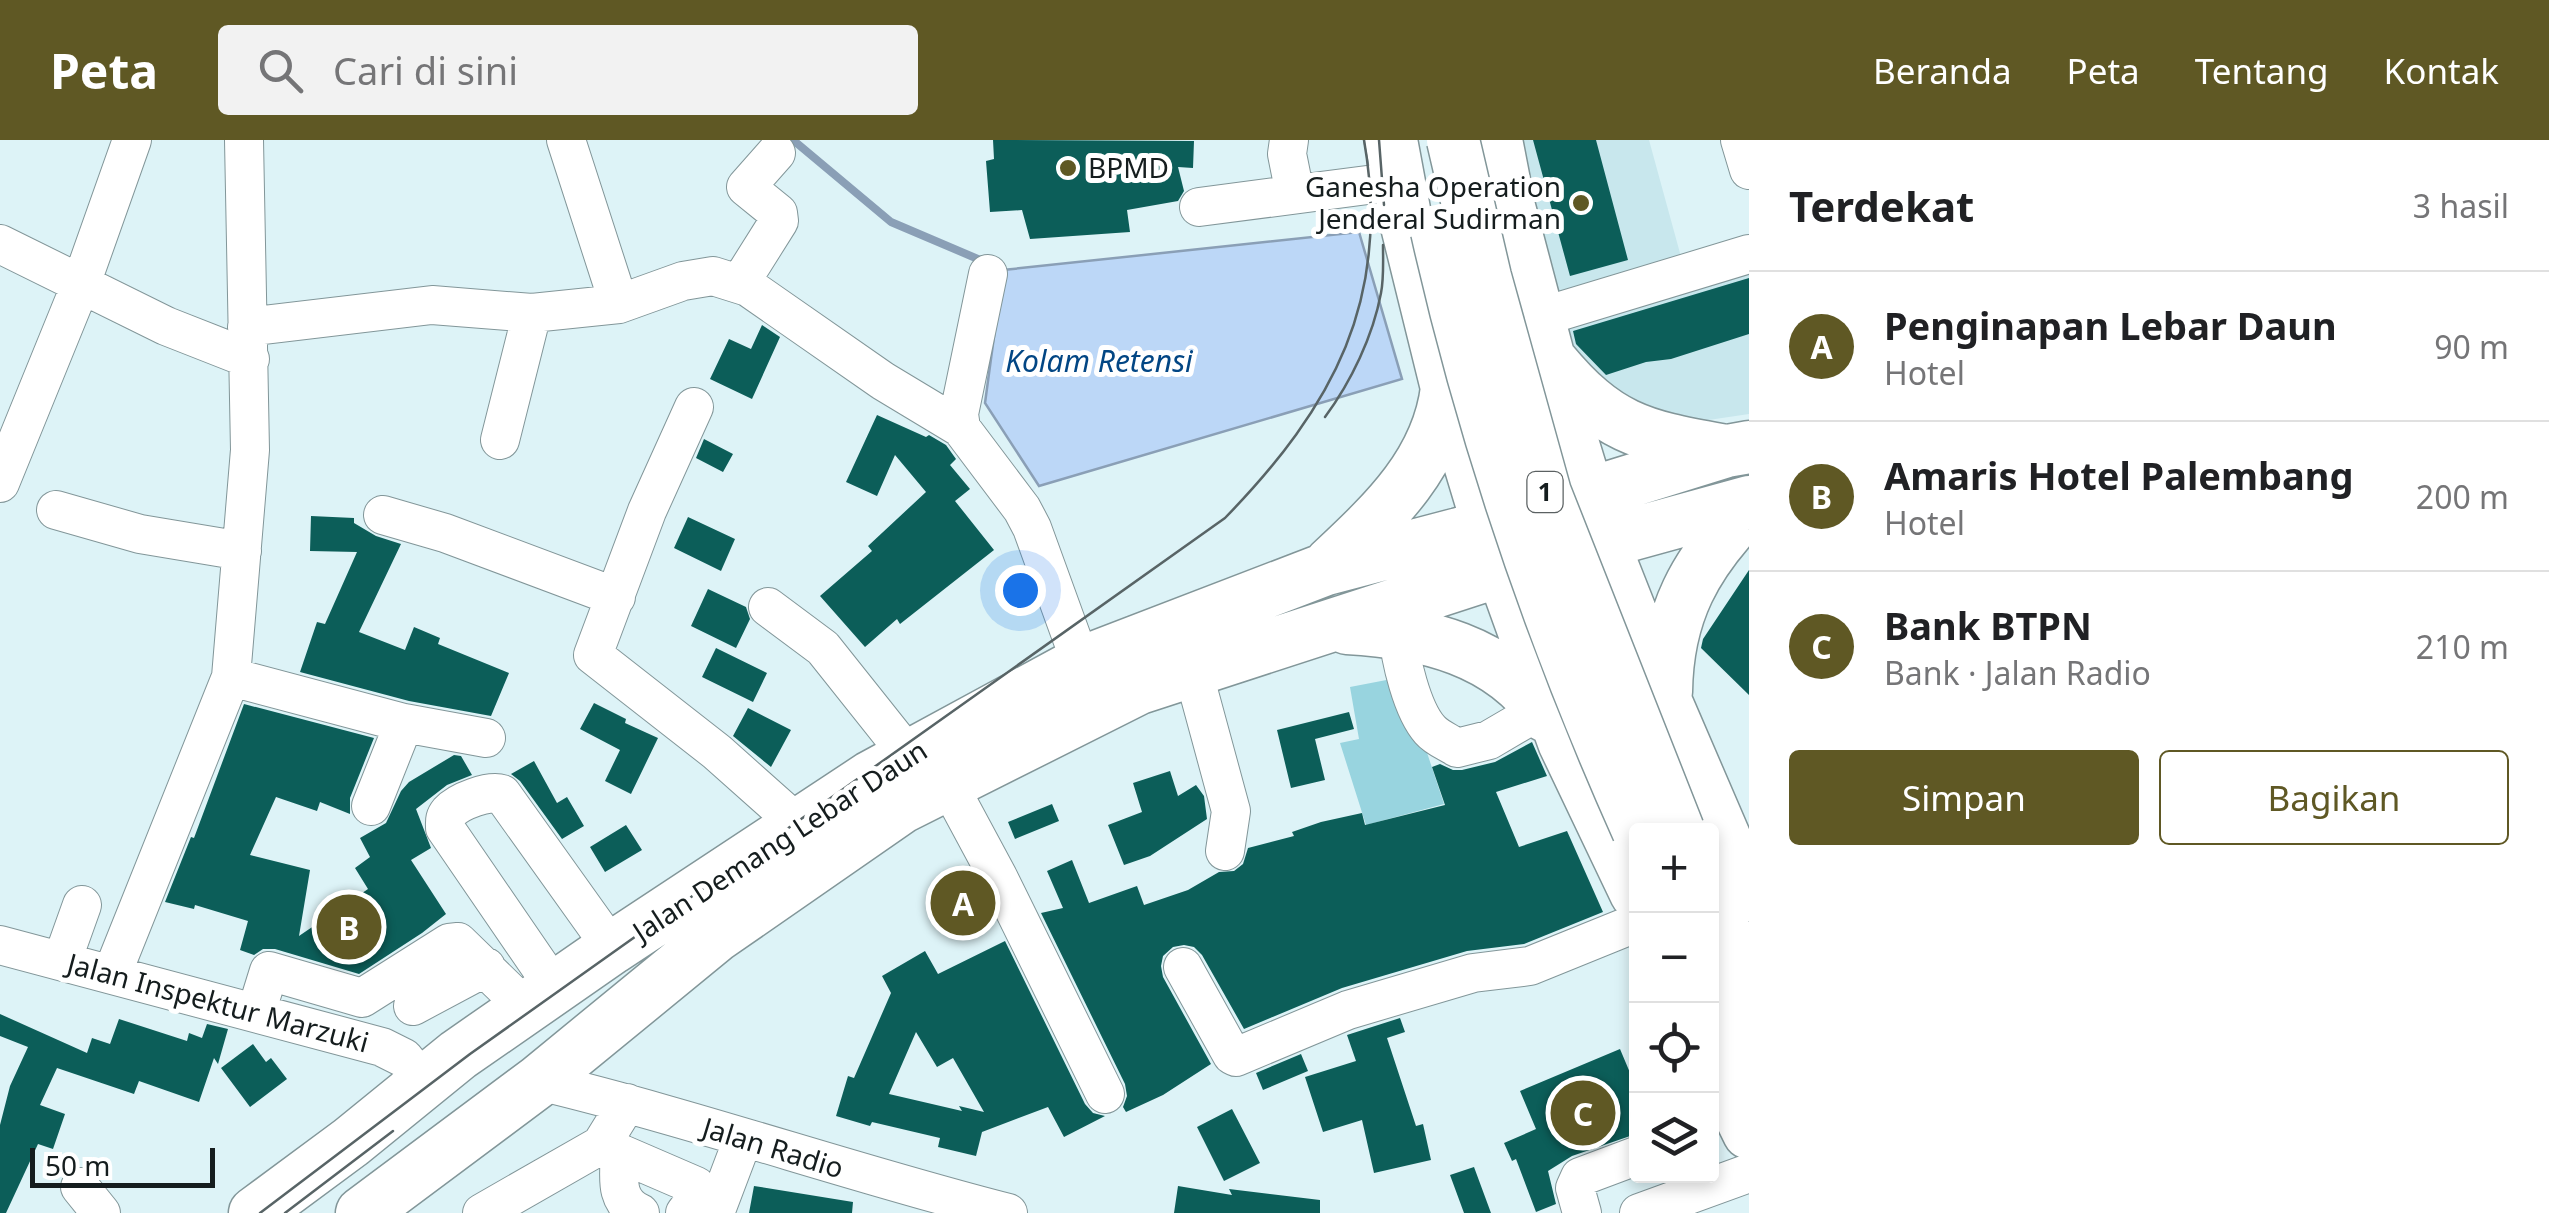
<!DOCTYPE html>
<html lang="id">
<head>
<meta charset="utf-8">
<style>
	body { margin:0; font-family:"Noto Sans",sans-serif; background:#f2f2f2; color:#202124 }
	.controls { position:absolute; right:30px; bottom:30px; display:grid; overflow:hidden; border-radius:10px; box-shadow:0 5px 15px #0003 }
	.controls button { width:90px; height:90px; display:grid; place-items:center; padding:0; border:0; border-bottom:2px solid #e0e0e0; background:#fff; color:#202124; font:50px sans-serif }
	.scale { position:absolute; left:30px; bottom:25px; width:185px; box-sizing:border-box; padding-left:10px; border:5px solid #151d1e; border-top:0; font-size:28px; line-height:35px; white-space:nowrap; color:#151d1e; -webkit-text-stroke:8px #fff; paint-order:stroke }
	.you { position:absolute; left:1020px; top:450px; width:35px; height:35px; margin:-25px; border:8px solid #fff; border-radius:50%; background:#1a73e8; box-shadow:0 0 0 15px #1a73e833 }
	.badge { display:grid; place-items:center; width:65px; height:65px; border-radius:50%; background:#5f5824; color:#fff; font-size:32px; font-weight:700 }
	.pin { position:absolute; translate:-50% -50%; border:5px solid #fff; box-shadow:0 2px 10px #0006 }
	.list { margin:0; padding:0; list-style:none }
	h2 { display:flex; justify-content:space-between; align-items:center; height:130px; margin:0; padding:0 40px; font-size:42px }
	h2 small { font-size:32px; font-weight:400; color:#757577 }
	.list li { display:grid; grid-template-columns:65px 1fr auto; gap:30px; align-items:center; box-sizing:border-box; height:150px; padding:0 40px; border-top:2px solid #e0e0e0 }
	.list b { display:block; font-size:38px; white-space:nowrap }
	.list p { margin:0; font-size:32px; white-space:nowrap; color:#757577 }
	.list em { font-size:32px; font-style:normal; color:#757577 }
	.actions { display:flex; gap:20px; padding:30px 40px }
	.actions a { flex:1; padding:22px 0; border:2px solid #5f5824; border-radius:10px; text-align:center; font-size:35px; color:#5f5824 }
	.actions .main { background:#5f5824; color:#fff }
	.icon { flex:none; width:55px; height:55px; fill:none; stroke:currentColor; stroke-width:2; stroke-linecap:round; stroke-linejoin:round }
	.map { position:relative; flex:none; width:1749px; height:1073px; overflow:hidden }
	header { display:flex; align-items:center; gap:60px; box-sizing:border-box; height:140px; padding:0 50px; background:#5f5824; color:#fff }
	header strong { font-size:48px }
	nav { display:flex; gap:55px; margin-inline-start:auto; font-size:35px }
	.search { width:700px; height:90px; background:#f2f2f2; display:flex; align-items:center; gap:25px; box-sizing:border-box; padding:0 35px; border-radius:10px; color:#757577; font-size:38px }
	main { display:flex }
	aside { flex:1; background:#fff }
	.map>svg:first-child { display:block }
	.built { fill:#c8e7ed }
	.green { fill:#98d4df }
	.water { fill:#bcd7f7; stroke:#8a9fb6; stroke-width:2.5 }
	.lines { fill:none; stroke-linecap:round; stroke-linejoin:round }
	.stream { stroke:#8a9fb6; stroke-width:8 }
	.building { fill:#0c5e59; fill-rule:evenodd }
	.minor-casing { stroke:#829699; stroke-width:40 }
	.highway-casing { stroke:#829699; stroke-width:55 }
	.minor { stroke:#fff; stroke-width:38 }
	.highway { stroke:#fff; stroke-width:52 }
	.tram { stroke:#586466; stroke-width:2.5 }
	.highway-bridge-casing { stroke:#829699; stroke-width:55; stroke-linecap:butt }
	.highway-bridge { stroke:#fff; stroke-width:52 }
	.poi-dot { fill:#5f5824; stroke:#fff; stroke-width:4 }
	.labels { text-anchor:middle; stroke-width:10; stroke-linejoin:round; paint-order:stroke }
	.shield { fill:#fff; stroke:#5b6162; stroke-width:2.5 }
	.shield-label { font-size:25px; font-weight:bold; fill:#151d1e }
	.poi-label { font-size:28px; fill:#151d1e; stroke:#fff; text-anchor:start }
	.street-label { font-size:28px; fill:#151d1e; stroke:#fff }
	.water-label { font-size:30px; font-style:italic; fill:#024684; stroke:#fff }
</style>
</head>
<body>
<header>
<strong>Peta</strong>
<div class="search"><svg class="icon" aria-label="search" viewBox="0 0 24 24"><circle cx="10" cy="10" r="6"/><path d="M15 15l6 6"/></svg>Cari di sini</div>
<nav><a>Beranda</a><a>Peta</a><a>Tentang</a><a>Kontak</a></nav>
</header>
<main>
<div class="map">
<svg width="1749" height="1073" viewBox="0 0 1749 1073">
	<rect width="100%" height="100%" fill="#ddf3f7"/>
	<path class="built" d="M1513 0H1649L1686 135 1749 121V274L1675 285 1584 243Z"/>
	<path class="green" d="M1402 537 1444 664 1366 685 1340 603 1359 599 1350 547Z"/>
	<path class="water" d="M1359 92 1402 239 1039 346 985 263 1003 130Z"/>
	<g class="lines">
		<path class="stream" d="M793 0 891 82 985 122"/>
	</g>
	<path class="building" d="M993 0 1194 1 1193 28 1178 27 1184 51 1178 61 1127 70 1130 92 1030 99 1022 70 990 72 986 21 994 19Z
		M1533 0H1596L1628 120 1570 136Z
		M1749 138V194L1671 219 1646 222 1606 235 1576 204 1573 191Z
		M762 185 780 197 752 259 710 239 729 199 751 209Z
		M877 275 926 297 929 295 946 305 956 319 950 325 970 349 955 361 994 410 900 484 897 479 865 507 820 456 872 411 868 406 926 352 895 315 877 356 846 342Z
		M704 299 733 314 723 332 696 318Z
		M311 376 354 378V383L376 396 401 404 359 492 405 510 414 487 440 498 438 504 509 533 491 576 409 561 300 532 317 482 325 484 357 412 310 411Z
		M688 377 735 399 721 431 674 408Z
		M1749 430V555L1701 508 1703 499Z
		M708 449 746 467 750 479 736 508 691 486Z
		M716 508 767 533 753 562 702 537Z
		M594 563 626 579 625 583 658 598 631 654 605 641 620 610 580 589Z
		M244 564 374 598 350 658V674L320 662 317 671 276 657 250 715 310 730 299 796 368 749 355 728 370 717 360 698 386 683 401 651 409 642 454 615 461 616 472 635 447 645 416 669 431 708 411 720 446 774 422 793 359 834 275 809H263L254 815 240 810 248 781 195 765 194 769 165 762 191 697 194 698Z
		M748 568 791 590 771 627 733 596Z
		M1349 572 1354 589 1315 599 1325 640 1291 648 1277 590Z
		M1532 602 1547 636 1496 652 1519 707 1567 691 1603 772 1524 804 1467 811 1342 848 1244 889 1202 815 1194 807 1184 805 1173 807 1163 816 1161 826 1163 837 1211 924 1163 955 1126 972 1123 967 1127 956 1125 944 1041 773 1063 768 1047 731 1072 720 1089 763 1137 746 1144 765 1188 750 1219 732 1234 731 1243 724 1248 708 1294 696 1292 692 1321 682 1362 673 1365 685 1445 665 1432 627 1440 624 1453 630H1462L1495 622Z
		M534 621 557 663 567 657 584 686 562 699 520 641 511 634Z
		M1170 631 1178 656 1196 645 1204 656 1207 679 1150 716 1124 725 1108 685 1142 672 1133 643Z
		M1052 664 1059 681 1015 699 1008 682Z
		M626 685 642 710 605 732 590 707Z
		M1005 801 1085 964 1093 973 1105 976 1064 997 1048 967 982 992 976 1016 938 1007 940 998 872 982 870 986 836 976 848 936 854 938 891 853 882 836 925 811 938 834ZM916 892 937 927 953 918 984 972 959 966 962 971 889 954Z
		M0 874 87 913 92 898 110 904 119 879 187 901 189 893 202 898 207 884 228 889 218 924 214 918 199 962 139 941 134 954 57 928 40 965 65 974 53 1009 38 1004 6 1073H0V985L10 946 28 907 0 896Z
		M1400 878 1405 892 1387 898 1416 986 1423 984 1431 1020 1374 1033 1362 980 1323 992 1305 937 1356 921 1347 895Z
		M253 904 266 922 271 918 287 939 250 967 221 928Z
		M1620 909 1636 947V994L1572 1016 1548 1031 1556 1064 1536 1072 1516 1019 1512 1021 1504 1003 1536 989 1520 951Z
		M1301 914 1308 931 1263 950 1256 933Z
		M1232 969 1260 1023 1224 1041 1197 987Z
		M1474 1027 1491 1073H1464L1450 1035Z
		M754 1046 853 1062 852 1073H749Z
		M1178 1046 1232 1055 1229 1049 1320 1060V1073H1174Z"/>
	<g class="lines">
		<g class="minor-casing">
			<path id="minor" d="M566 0 619 164
				M1289 0 1287 14 1295 54
				M1740 0 1749 30
				M1199 67 1398 41
				M0 104 166 186 250 219
				M988 134 959 274 961 288 1022 369 1032 388 1081 523
				M740 143 779 81 778 73 746 47 776 13
				M1541 177 1749 114
				M247 187 432 165 532 173 619 164 683 141 713 136 748 147 883 241 961 288
				M694 267 647 371 593 515 717 612 800 686
				M500 300 532 173
				M0 343 81 144 132 0
				M56 370 140 394 242 411
				M383 375 445 393 616 457
				M768 467 823 508 909 616
				M1398 492C1400 519 1412 570 1430 590 1437 598 1448 602 1457 608L1489 600 1542 569
				M1193 531 1231 671 1225 711
				M231 537 404 583 486 598
				M948 644 998 737 1105 954
				M371 666 404 583
				M0 805 382 907 404 918 423 942
				M62 821 82 765
				M1183 827 1232 915 1236 917 1348 870 1473 833 1530 826 1636 783
				M112 834 231 537 250 310 244 0
				M554 847 445 688C445 681 444 678 449 672 459 661 489 650 502 654L612 808
				M413 866 486 827
				M256 873 269 831 362 858 449 803 458 802 526 868
				M539 941C697 979 851 1033 1008 1073
				M601 1005 696 1046 698 1056 685 1073
				M620 1013C619 1037 614 1062 640 1073
				M80 1047 101 1073
				M482 1073 601 1005 627 963
				M715 1073 743 999
				M1582 1073 1575 1048 1580 1037 1636 1016
				M1639 1073 1749 1033"/>
		</g>
		<g class="highway-casing">
			<path id="highway" d="M1391 0 1407 86 1447 248 1502 430 1564 602 1636 753
				M1496 0 1509 67 1563 272 1603 403 1665 560 1749 755
				M1552 222C1606 287 1640 296 1721 310
				M1330 424C1383 374 1438 324 1447 248
				M1347 488C1424 492 1501 510 1546 576
				M1666 552C1667 474 1695 423 1749 368
				M1712 763 1749 846
				M1712 853 1749 931
				M1712 918 1749 993
				M255 1073 351 1002 458 915 612 808 871 637 1081 523 1326 429 1459 394 1727 311 1749 307
				M362 1073 539 941 716 796 902 667 1139 548 1502 430 1749 362"/>
		</g>
		<use href="#minor" class="minor"/>
		<use href="#highway" class="highway"/>
		<path class="tram" d="M1379 0 1384 65
			M1325 277C1351 242 1373 196 1381 153 1384 138 1383 120 1383 105
			M260 1073 470 914 1225 378C1333 267 1392 159 1364 0
			M285 1073 393 991"/>
		<g class="highway-bridge-casing">
			<path id="highway-bridge" d="M1453 0 1485 137 1545 353 1678 690
				M1437 91C1483 296 1552 498 1638 690"/>
		</g>
		<use href="#highway-bridge" class="highway-bridge"/>
	</g>
	<g class="poi-dot">
		<circle cx="1068" cy="28" r="10"/>
		<circle cx="1581" cy="63" r="10"/>
	</g>
	<g class="labels">
		<rect class="shield" x="1527.5" y="332" width="35" height="40" rx="8"/>
		<g class="shield-label">
			<text x="1545" y="361">1</text>
		</g>
		<g class="poi-label">
			<text x="1088" y="38">BPMD</text>
			<text x="1561" y="57" text-anchor="end">Ganesha Operation<tspan x="1561" dy="32">Jenderal Sudirman</tspan></text>
		</g>
		<g class="street-label">
			<text transform="translate(780 701) rotate(-33)" y="10">Jalan Demang Lebar Daun</text>
			<text transform="translate(218 863) rotate(15)" y="10">Jalan Inspektur Marzuki</text>
			<text transform="translate(773 1008) rotate(17)" y="10">Jalan Radio</text>
		</g>
		<g class="water-label">
			<text x="1099" y="232">Kolam Retensi</text>
		</g>
	</g>
</svg>
<div class="controls">
<button>+</button>
<button>−</button>
<button><svg class="icon" aria-label="locate" viewBox="0 0 24 24"><circle cx="12" cy="12" r="6"/><path d="M12 2v4M12 18v4M2 12h4M18 12h4"/></svg></button>
<button><svg class="icon" aria-label="layers" viewBox="0 0 24 24"><path d="M12 4l9 5-9 5-9-5zM3 14l9 5 9-5"/></svg></button>
</div>
<div class="scale">50 m</div>
<div class="you"></div>
<div class="pin badge" style="left:963px;top:763px">A</div>
<div class="pin badge" style="left:349px;top:787px">B</div>
<div class="pin badge" style="left:1583px;top:973px">C</div>
</div>
<aside>
<h2>Terdekat<small>3 hasil</small></h2>
<ul class="list">
<li><span class="badge">A</span><div><b>Penginapan Lebar Daun</b><p>Hotel</p></div><em>90 m</em></li>
<li><span class="badge">B</span><div><b>Amaris Hotel Palembang</b><p>Hotel</p></div><em>200 m</em></li>
<li><span class="badge">C</span><div><b>Bank BTPN</b><p>Bank · Jalan Radio</p></div><em>210 m</em></li>
</ul>
<div class="actions"><a class="main">Simpan</a><a>Bagikan</a></div>
</aside>
</main>
</body>
</html>
